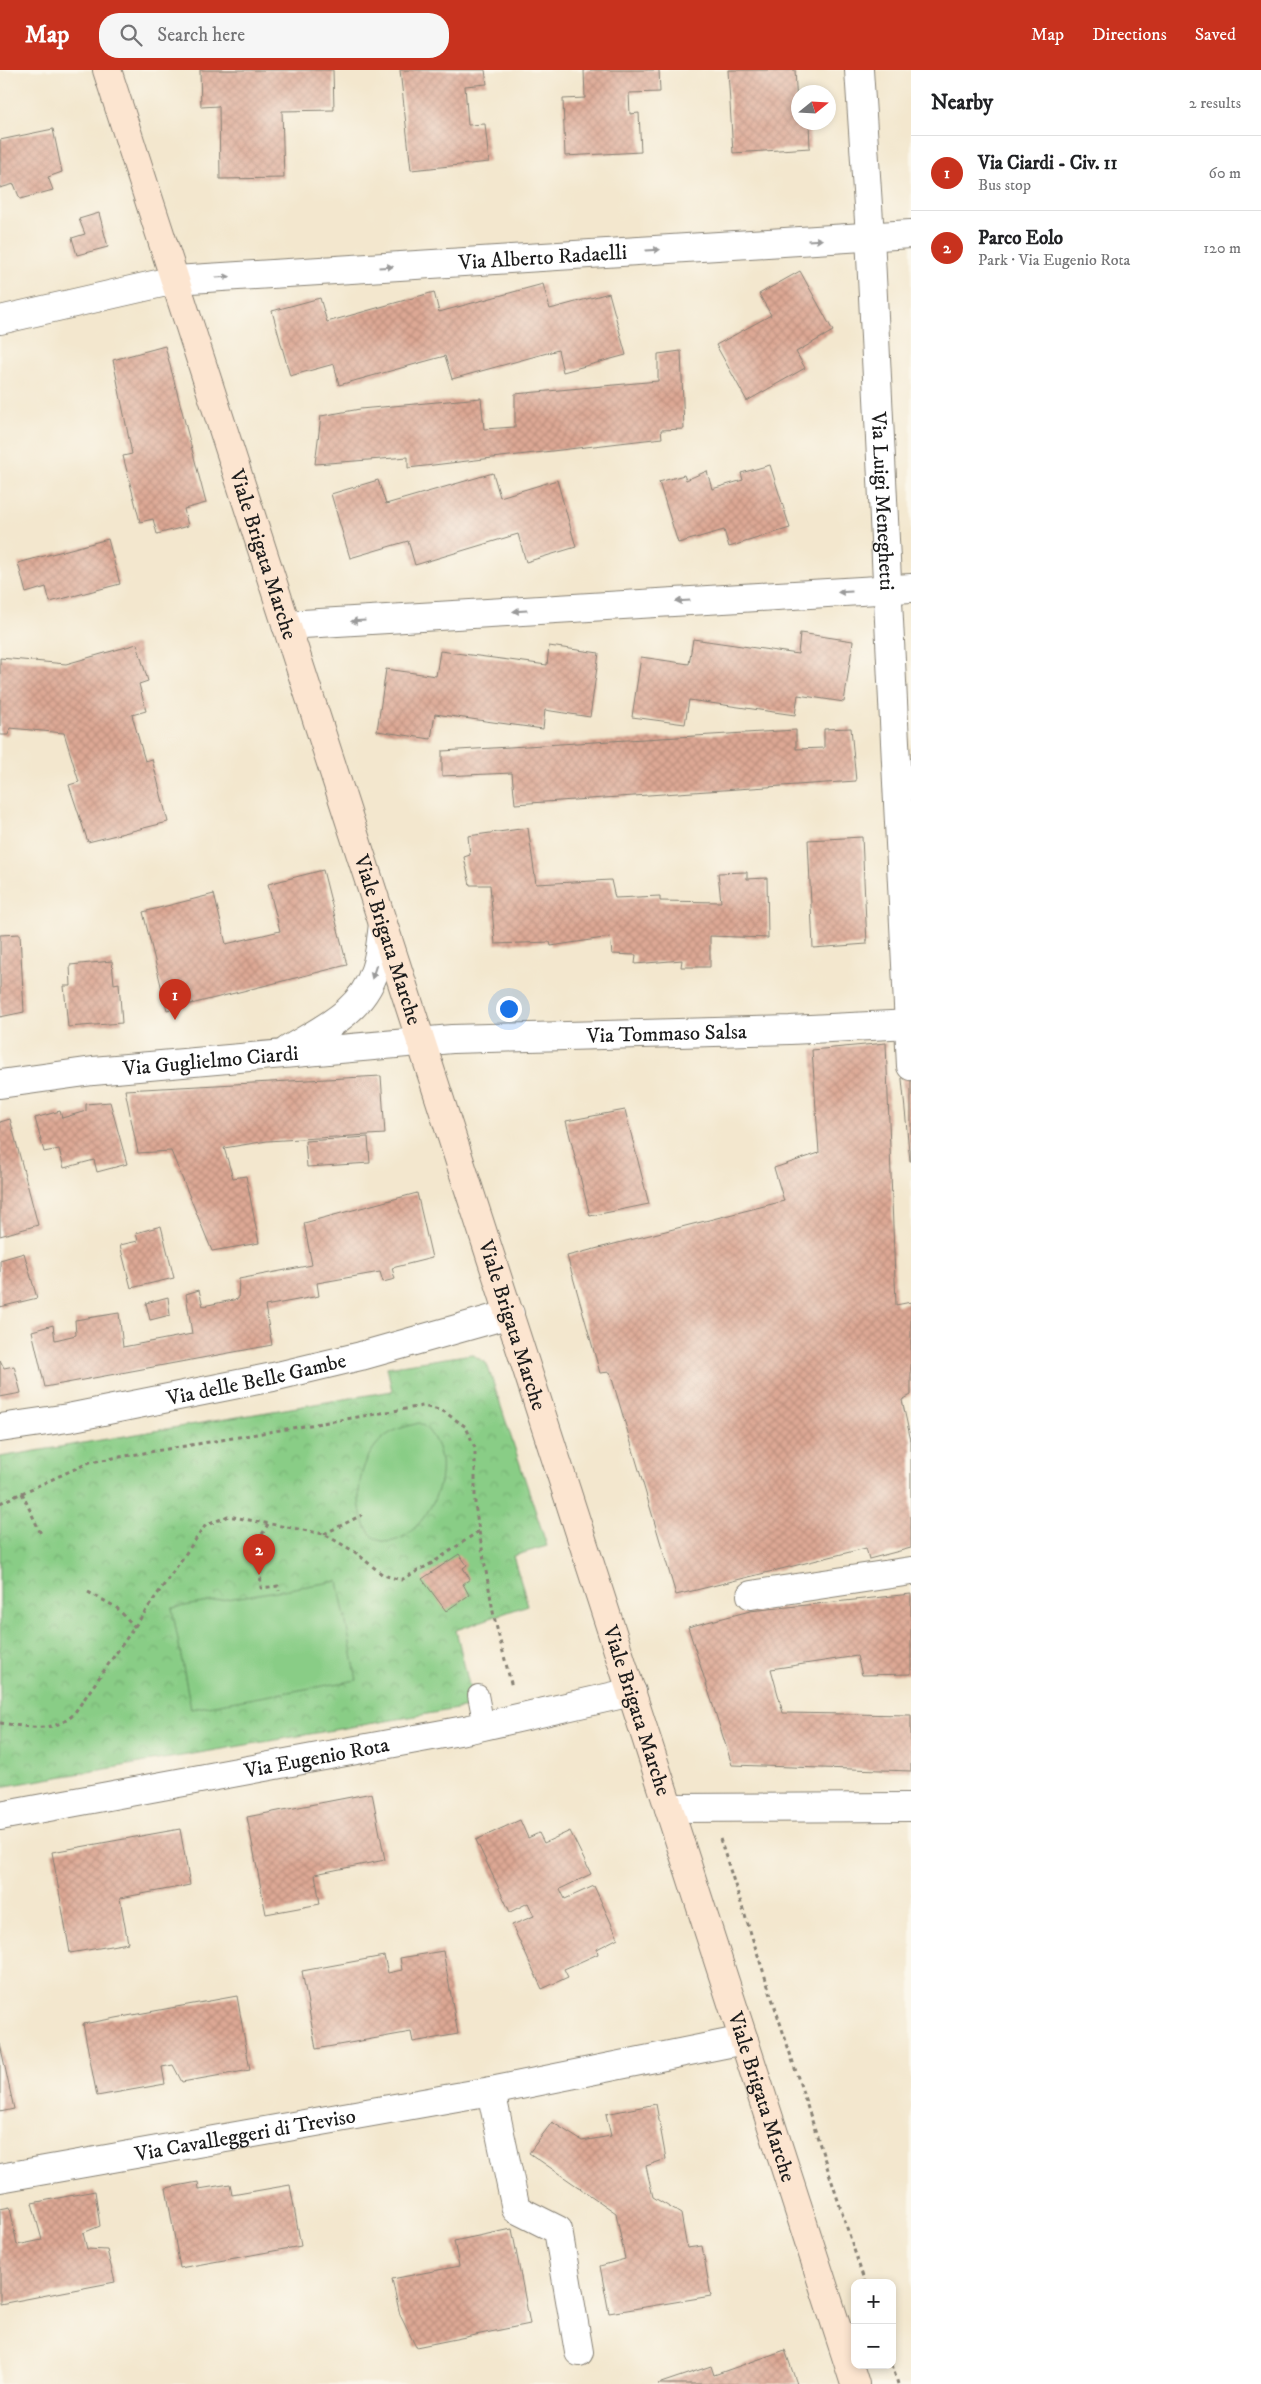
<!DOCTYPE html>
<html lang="en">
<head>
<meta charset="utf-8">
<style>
	body { margin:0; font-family:"IM FELL DW Pica",serif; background:#f6f6f6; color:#202124 }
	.controls { position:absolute; right:15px; bottom:15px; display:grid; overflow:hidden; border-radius:10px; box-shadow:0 2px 8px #0003 }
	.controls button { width:45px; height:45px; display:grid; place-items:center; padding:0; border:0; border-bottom:1px solid #e0e0e0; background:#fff; color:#202124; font:25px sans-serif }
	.compass { position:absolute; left:791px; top:15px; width:45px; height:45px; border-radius:50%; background:#fff; box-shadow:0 2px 8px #0003; rotate:72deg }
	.you { position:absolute; left:508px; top:938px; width:18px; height:18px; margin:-12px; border:4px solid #fff; border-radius:50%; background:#1a73e8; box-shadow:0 0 0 8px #1a73e833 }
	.badge { display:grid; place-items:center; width:32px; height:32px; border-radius:50%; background:#c8321e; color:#fff; font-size:16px; font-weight:700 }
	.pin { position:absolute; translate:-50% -41px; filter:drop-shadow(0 1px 2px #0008) }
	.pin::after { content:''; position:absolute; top:26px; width:18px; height:15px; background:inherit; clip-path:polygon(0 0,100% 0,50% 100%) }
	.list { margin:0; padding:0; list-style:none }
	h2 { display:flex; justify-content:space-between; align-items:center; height:65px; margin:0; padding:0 20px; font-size:21px }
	h2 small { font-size:16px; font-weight:400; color:#757577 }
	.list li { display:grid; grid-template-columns:32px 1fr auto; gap:15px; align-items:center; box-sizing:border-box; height:75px; padding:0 20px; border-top:1px solid #e0e0e0 }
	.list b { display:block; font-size:19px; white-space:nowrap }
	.list p { margin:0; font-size:16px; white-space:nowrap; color:#757577 }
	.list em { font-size:16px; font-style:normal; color:#757577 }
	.icon { flex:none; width:28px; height:28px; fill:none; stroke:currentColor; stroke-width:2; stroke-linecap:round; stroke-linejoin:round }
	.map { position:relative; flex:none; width:911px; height:2314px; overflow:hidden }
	header { display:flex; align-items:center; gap:30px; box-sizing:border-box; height:70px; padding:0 25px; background:#c8321e; color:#fff }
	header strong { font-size:24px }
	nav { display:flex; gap:28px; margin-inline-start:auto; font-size:18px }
	.search { width:350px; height:45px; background:#f6f6f6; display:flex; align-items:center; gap:12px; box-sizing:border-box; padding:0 18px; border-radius:20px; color:#757577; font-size:19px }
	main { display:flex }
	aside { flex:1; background:#fff }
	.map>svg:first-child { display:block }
	.park { fill:url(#park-crowns); stroke:#527451 }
	.pitch { fill:#89cd86; stroke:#527451 }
	.building { fill:url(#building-cross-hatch) }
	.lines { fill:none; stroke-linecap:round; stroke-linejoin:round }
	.lane-casing { stroke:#888275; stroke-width:22 }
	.street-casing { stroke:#888275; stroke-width:30 }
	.secondary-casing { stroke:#888275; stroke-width:30 }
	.path { stroke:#888275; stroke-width:3; stroke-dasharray:4 4; stroke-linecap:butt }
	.lane { stroke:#fff; stroke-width:20 }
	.street { stroke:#fff; stroke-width:28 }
	.secondary { stroke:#fce5d0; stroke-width:28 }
	.oneway { fill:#999 }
	.labels { text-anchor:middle; stroke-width:4.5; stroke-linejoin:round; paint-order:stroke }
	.street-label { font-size:21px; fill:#1c1c1c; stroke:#fbf7ec }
</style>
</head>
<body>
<header>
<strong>Map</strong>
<div class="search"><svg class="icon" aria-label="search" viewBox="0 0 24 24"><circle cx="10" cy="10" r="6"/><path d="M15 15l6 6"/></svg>Search here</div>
<nav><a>Map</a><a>Directions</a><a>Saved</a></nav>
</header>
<main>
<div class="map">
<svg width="911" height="2314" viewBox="0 0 911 2314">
	<defs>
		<pattern id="park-crowns" width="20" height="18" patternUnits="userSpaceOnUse" patternTransform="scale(1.25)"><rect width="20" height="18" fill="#89cd86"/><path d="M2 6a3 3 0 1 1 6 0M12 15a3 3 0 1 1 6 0" fill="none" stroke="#76af73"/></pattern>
		<pattern id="building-cross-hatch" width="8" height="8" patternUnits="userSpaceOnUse" patternTransform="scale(1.25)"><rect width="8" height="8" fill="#dda894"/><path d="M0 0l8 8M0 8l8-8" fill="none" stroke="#bd907f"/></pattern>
	</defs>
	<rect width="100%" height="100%" fill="#fbf7ec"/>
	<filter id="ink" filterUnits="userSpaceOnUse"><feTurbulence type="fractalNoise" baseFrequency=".02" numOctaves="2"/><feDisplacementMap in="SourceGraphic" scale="10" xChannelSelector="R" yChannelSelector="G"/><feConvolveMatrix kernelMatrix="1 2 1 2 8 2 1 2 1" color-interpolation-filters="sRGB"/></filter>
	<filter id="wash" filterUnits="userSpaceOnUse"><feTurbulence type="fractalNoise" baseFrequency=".0096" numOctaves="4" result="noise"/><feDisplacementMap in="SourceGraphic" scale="20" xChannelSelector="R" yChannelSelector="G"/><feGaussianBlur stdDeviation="1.12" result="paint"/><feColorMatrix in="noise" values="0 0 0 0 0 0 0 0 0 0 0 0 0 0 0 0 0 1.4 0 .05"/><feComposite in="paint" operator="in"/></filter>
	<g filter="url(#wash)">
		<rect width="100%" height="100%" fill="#f3e7ce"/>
		<path class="park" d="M472 1284 487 1294 547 1476 513 1486 528 1535 456 1560 474 1636 0 1717V1387L392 1321 387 1297Z"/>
		<path class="pitch" d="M419 1353C427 1357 432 1365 436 1373 462 1427 386 1510 364 1452 352 1423 362 1380 390 1363 398 1358 409 1356 419 1353Z
			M338 1511 357 1610 191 1639 172 1538Z"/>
		<g id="blocks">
			<path class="building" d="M200 0H333L334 40 282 41 284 108 220 109 219 36 201 37Z
				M400 0H485L487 14 465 16 468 55 485 54 489 92 411 100Z
				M584 0H659L660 22 629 23 630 44 639 43 641 82 565 86 563 29 585 28Z
				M728 0H795L798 52H809L810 78 733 83Z
				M53 59 62 102 48 107 53 120 20 129 14 114 0 118V70Z
				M99 143 108 177 77 185 72 168 85 164 79 149Z
				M800 201 833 261 796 282 805 298 747 331 716 275 771 245 759 224Z
				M543 214 550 239 609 223 626 285 563 302 558 280 452 309 445 286 339 315 334 294 290 306 272 241 320 228 327 252 434 222 439 242Z
				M165 276 206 433 184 439 188 456 157 464 153 449 140 452 123 386 132 384 113 290Z
				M681 281 684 359 661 360 662 368 408 398V387L315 394 321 346 360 339 481 328 484 359 515 357V324L658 311V284Z
				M770 395 790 458 729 477 724 460 678 473 659 412 684 405 686 410 707 401 712 419 743 410 741 403Z
				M493 403 500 427 557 410 576 477 526 492 518 464 415 495 408 471 350 488 331 424 378 410 386 434Z
				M108 469 120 514 50 532 46 517 26 523 18 493Z
				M800 563 853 571 844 632 798 625 795 645 689 630 685 654 632 647 641 587 689 594 693 569 798 584Z
				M137 574 148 611 139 614 146 641 132 645 145 691 152 689 168 752 88 772 69 715 79 712 64 663 10 658 8 665H0V588L66 594Z
				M549 576 599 583 590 647 545 640 543 659 435 644 431 669 377 661 386 599 436 606 440 581 547 595Z
				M851 658 856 711 515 734 512 703 442 706V681L796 660V679L824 678V659Z
				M528 758 536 814 611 810 615 828 660 826V831L721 832 718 803 747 802V809L767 808 768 868 710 866V897H681L682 890 635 894 636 885 612 884 610 867 551 876 550 872 495 874 490 815H470L464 787 470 785 468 766Z
				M862 767 867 874 813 878 808 770Z
				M323 800 347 895 167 940 143 842 214 824 226 874 280 861 268 814Z
				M20 864 24 942 0 947V865Z
				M112 891 114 914 119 913 122 953 68 957 64 916H71L70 895Z
				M911 957V1091H910L897 958Z
				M886 973 896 1235 911 1232V1325L902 1330 911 1371V1478L869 1489 866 1478 676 1525 610 1302 600 1303 567 1186 784 1131 774 1098 819 1083 812 980Z
				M381 1006 385 1064 267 1071 224 1078 233 1108 246 1106 259 1173 212 1181 171 1081 138 1083 125 1020Z
				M110 1032 127 1094 97 1102 94 1090 64 1098 59 1079 44 1082 35 1048 60 1041 62 1048 86 1041V1034Z
				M625 1040 649 1134 590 1146 566 1051Z
				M10 1049 38 1155 0 1166V1052Z
				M368 1067 370 1093 307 1097 305 1071Z
				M417 1123 432 1188 392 1198 395 1209 383 1212 380 1202 317 1213 319 1226 265 1236 272 1275 45 1317 32 1261 53 1255 55 1270 76 1265 75 1250 119 1243 123 1277 192 1264 186 1224 199 1220 203 1236 238 1229 239 1209 312 1195 304 1153Z
				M161 1156 174 1208 131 1218 120 1175 138 1171 136 1163Z
				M24 1183 37 1228 0 1237V1190Z
				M168 1227 170 1245 150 1250 146 1233Z
				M0 1290 4 1298 14 1296 21 1323 0 1327Z
				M459 1484 467 1495 463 1498 470 1509 463 1514 469 1525 446 1541 422 1509Z
				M911 1524V1604L862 1605 857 1586 771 1599 783 1643 911 1645V1701L732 1695 688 1557 750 1541Z
				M372 1723 385 1790 315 1804 320 1834 266 1844 247 1747Z
				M520 1750 528 1768 539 1763 544 1773 570 1761 591 1804 560 1819 565 1829 594 1816 618 1868 597 1879 598 1884 564 1899 568 1907 542 1919 512 1855 534 1846 528 1833 510 1842 476 1770Z
				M180 1759 190 1815 120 1828 128 1873 70 1883 52 1782Z
				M443 1881 458 1964 413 1972 411 1962 316 1979 302 1901 384 1886 388 1903 402 1900 400 1888Z
				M237 1926 250 2000 182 2012 173 1995 162 1997 165 2014 97 2026 83 1954Z
				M0 1974 14 2039 0 2042Z
				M656 2034 666 2089 646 2096 653 2127 681 2144 687 2178 702 2176 711 2226 609 2243 600 2196 625 2189 616 2143 529 2083 552 2052 582 2071 611 2066 606 2044Z
				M198 2112 199 2119 230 2114 232 2125 290 2115 301 2176 180 2198 166 2118Z
				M95 2121 100 2156 83 2163 87 2179 107 2180 115 2212 0 2234V2139L10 2137 17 2175 42 2170 32 2133Z
				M512 2159 530 2254 416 2277 400 2245 392 2209 459 2196 454 2171Z
				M785 2280 797 2314H658L711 2296 714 2305Z"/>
		</g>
	</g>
	<g filter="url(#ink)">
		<use href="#blocks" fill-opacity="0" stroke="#888275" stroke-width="1"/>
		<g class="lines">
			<g class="lane-casing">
				<path id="lane" d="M478 1625 484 1656"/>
			</g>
			<g class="street-casing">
				<g id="street">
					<path id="s1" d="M859 0 870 166 911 996"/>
					<path id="s2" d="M0 250 175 210 911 164"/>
					<path d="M286 555 911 518"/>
					<path d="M288 980C322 959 362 942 375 900 380 886 381 869 383 854"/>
					<path id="s3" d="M0 1014 93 1001 452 969 790 960 911 954"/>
					<path id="s4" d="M0 1358 68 1348 273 1307 361 1286 510 1244"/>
					<path d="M751 1525 911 1501"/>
					<path d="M669 1738 911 1737"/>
					<path id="s5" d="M0 1746 470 1659 632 1622"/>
					<path d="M491 2021 516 2139 558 2160 579 2282"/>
					<path id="s6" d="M0 2108 491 2021 744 1970"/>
				</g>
			</g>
			<g class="secondary-casing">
				<g id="secondary">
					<path id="s7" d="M107 0 855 2314"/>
				</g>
			</g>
			<path class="path" d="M22 1423 41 1464
				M0 1433 90 1392 423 1336 443 1341 466 1357 475 1378V1434L479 1461 494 1547 512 1617
				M268 1454 259 1470 261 1518 278 1516 279 1521
				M324 1464 362 1445
				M88 1522 116 1537 135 1557
				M0 1653C26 1656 52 1664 73 1645L205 1456 228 1446 324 1464 355 1482 383 1505 401 1510 434 1492 479 1461
				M720 1769 865 2213
				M892 2295 898 2314"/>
			<use href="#lane" class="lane"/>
			<use href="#street" class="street"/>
			<use href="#secondary" class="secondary"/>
		</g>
		<defs><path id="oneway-solid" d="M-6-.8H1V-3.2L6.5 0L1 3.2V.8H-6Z" transform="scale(1.25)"/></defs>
		<g class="oneway">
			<use href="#oneway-solid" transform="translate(815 170) rotate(-4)"/>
			<use href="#oneway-solid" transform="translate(653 180) rotate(-4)"/>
			<use href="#oneway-solid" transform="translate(386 197) rotate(-4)"/>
			<use href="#oneway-solid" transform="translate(223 207) rotate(-4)"/>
			<use href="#oneway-solid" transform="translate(845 522) rotate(177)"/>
			<use href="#oneway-solid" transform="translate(683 531) rotate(177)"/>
			<use href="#oneway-solid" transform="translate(520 541) rotate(177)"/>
			<use href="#oneway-solid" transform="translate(358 551) rotate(177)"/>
			<use href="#oneway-solid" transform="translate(374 902) rotate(108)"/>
		</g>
	</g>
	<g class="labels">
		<g class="street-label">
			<text dy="7" stroke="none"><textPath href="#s2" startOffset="548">Via Alberto Radaelli</textPath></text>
			<text dy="7" stroke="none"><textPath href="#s1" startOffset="432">Via Luigi Meneghetti</textPath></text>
			<text dy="7" stroke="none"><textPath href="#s7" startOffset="509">Viale Brigata Marche</textPath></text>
			<text dy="7" stroke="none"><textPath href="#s7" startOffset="914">Viale Brigata Marche</textPath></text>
			<text dy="7" stroke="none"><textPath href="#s3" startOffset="669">Via Tommaso Salsa</textPath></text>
			<text dy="7" stroke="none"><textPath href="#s3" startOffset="212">Via Guglielmo Ciardi</textPath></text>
			<text dy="7" stroke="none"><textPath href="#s7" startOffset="1319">Viale Brigata Marche</textPath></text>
			<text dy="7" stroke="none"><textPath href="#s4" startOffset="261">Via delle Belle Gambe</textPath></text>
			<text dy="7" stroke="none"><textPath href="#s7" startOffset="1724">Viale Brigata Marche</textPath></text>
			<text dy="7" stroke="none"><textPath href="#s5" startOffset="322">Via Eugenio Rota</textPath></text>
			<text dy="7" stroke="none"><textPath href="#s7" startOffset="2130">Viale Brigata Marche</textPath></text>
			<text dy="7" stroke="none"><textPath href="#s6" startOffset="249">Via Cavalleggeri di Treviso</textPath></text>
		</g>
	</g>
</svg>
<div class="controls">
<button>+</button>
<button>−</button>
</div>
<svg class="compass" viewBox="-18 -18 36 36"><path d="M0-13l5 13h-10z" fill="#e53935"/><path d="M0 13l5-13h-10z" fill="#757577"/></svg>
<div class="you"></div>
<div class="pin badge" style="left:175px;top:950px">1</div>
<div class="pin badge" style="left:259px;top:1505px">2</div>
</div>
<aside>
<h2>Nearby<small>2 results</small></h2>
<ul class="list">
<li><span class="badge">1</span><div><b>Via Ciardi - Civ. 11</b><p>Bus stop</p></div><em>60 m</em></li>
<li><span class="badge">2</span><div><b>Parco Eolo</b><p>Park · Via Eugenio Rota</p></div><em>120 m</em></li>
</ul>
</aside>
</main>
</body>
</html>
